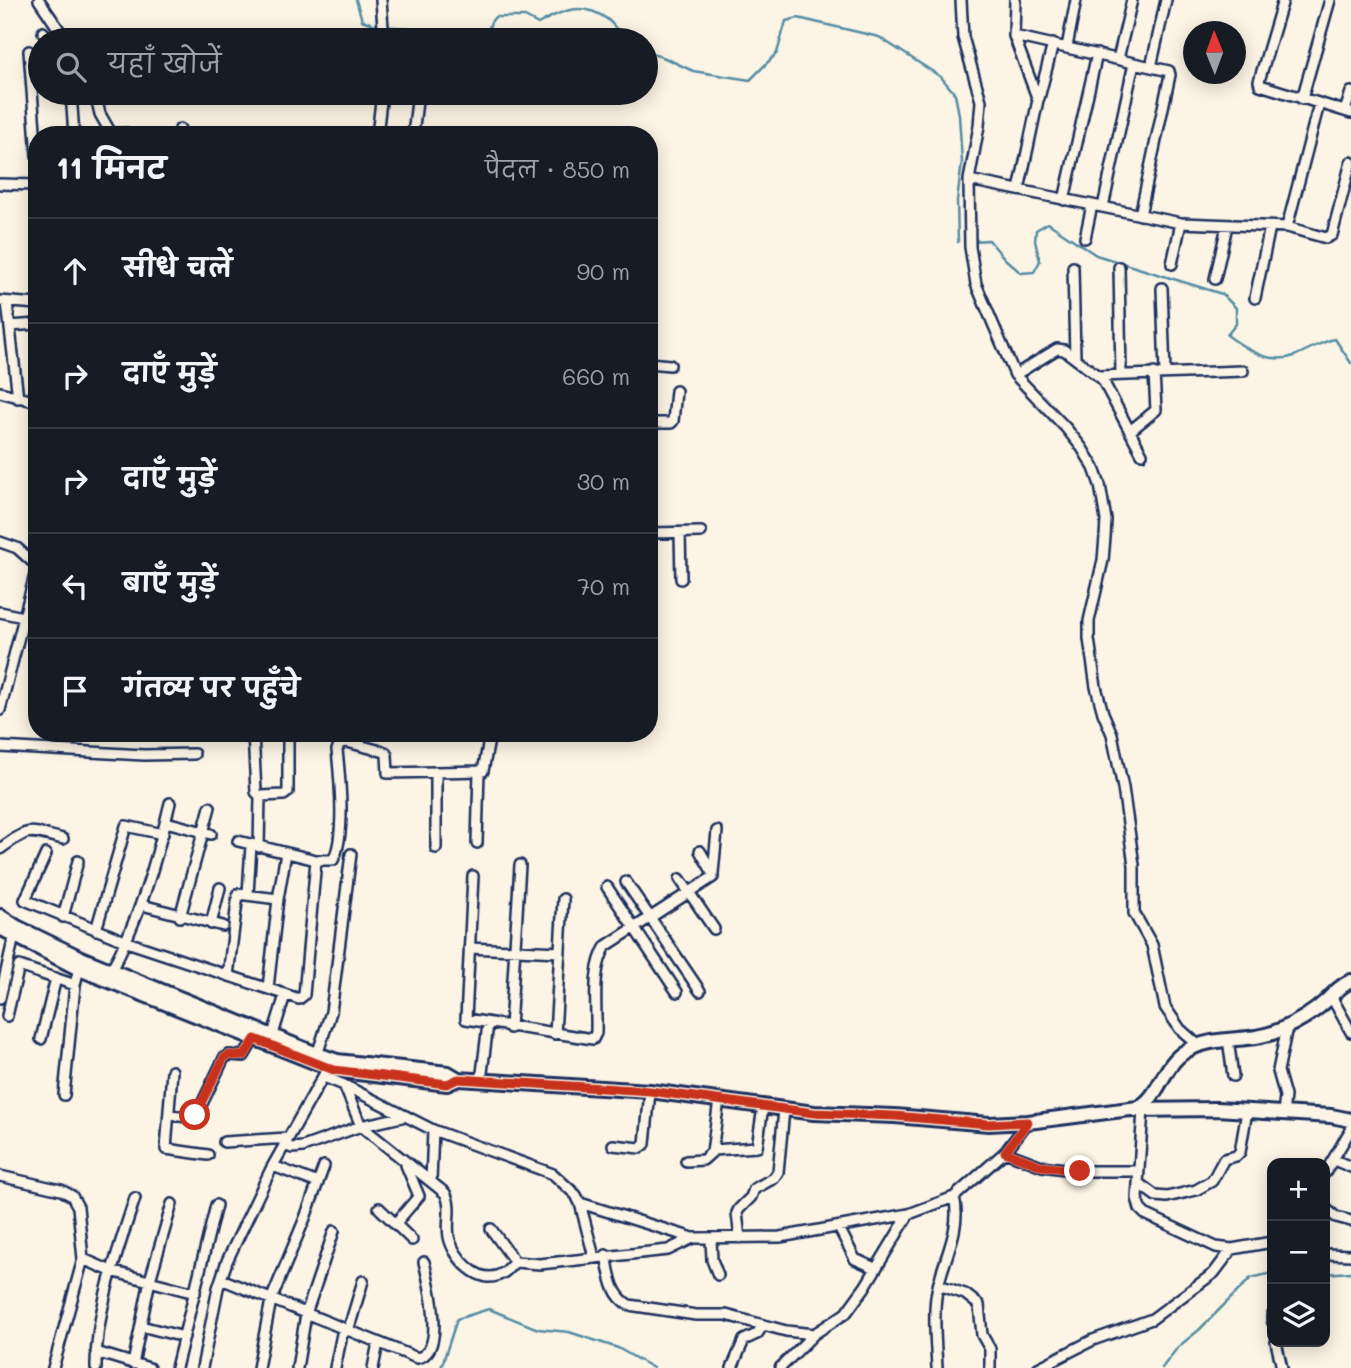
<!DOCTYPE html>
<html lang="hi">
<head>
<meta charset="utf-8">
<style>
	body { margin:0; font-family:Mali,"Playpen Sans Deva",sans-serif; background:#242831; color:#f1f3f6 }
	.controls { position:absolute; right:21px; bottom:21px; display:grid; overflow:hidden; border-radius:14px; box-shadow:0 4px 18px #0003 }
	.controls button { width:63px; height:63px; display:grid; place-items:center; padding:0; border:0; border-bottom:2px solid #363941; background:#171b24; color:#f1f3f6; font:35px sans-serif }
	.compass { position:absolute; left:1183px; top:21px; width:63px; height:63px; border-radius:50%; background:#171b24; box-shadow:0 4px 18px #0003; rotate:359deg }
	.stop { position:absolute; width:21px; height:21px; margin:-16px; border:5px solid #c8321e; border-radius:50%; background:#fff }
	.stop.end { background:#c8321e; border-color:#fff; box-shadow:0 2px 7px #0008 }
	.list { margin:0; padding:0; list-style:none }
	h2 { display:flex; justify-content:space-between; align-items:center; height:91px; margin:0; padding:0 28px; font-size:30px }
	h2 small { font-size:23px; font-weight:400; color:#9ea1a6 }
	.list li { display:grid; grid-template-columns:46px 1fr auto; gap:21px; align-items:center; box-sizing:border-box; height:105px; padding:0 28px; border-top:2px solid #363941 }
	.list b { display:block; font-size:26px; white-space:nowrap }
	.list em { font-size:23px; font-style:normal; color:#9ea1a6 }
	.icon { flex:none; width:38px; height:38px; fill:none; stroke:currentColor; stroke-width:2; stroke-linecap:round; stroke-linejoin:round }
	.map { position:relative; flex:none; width:1351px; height:1368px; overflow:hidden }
	.search { position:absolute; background:#171b24; box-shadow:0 4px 18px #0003; left:28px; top:28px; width:630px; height:77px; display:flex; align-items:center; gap:18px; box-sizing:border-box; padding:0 24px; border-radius:38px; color:#9ea1a6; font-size:26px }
	.panel { position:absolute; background:#171b24; box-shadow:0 4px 18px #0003; left:28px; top:126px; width:630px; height:616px; border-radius:28px }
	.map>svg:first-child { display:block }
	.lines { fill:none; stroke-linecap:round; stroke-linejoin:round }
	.stream { stroke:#538ca4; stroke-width:2.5 }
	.street-casing { stroke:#1b2f5e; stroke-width:14 }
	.secondary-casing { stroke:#1b2f5e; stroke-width:18 }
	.street { stroke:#fcf5e5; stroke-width:9 }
	.secondary { stroke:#fcf5e5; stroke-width:12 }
	.route { stroke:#c8321e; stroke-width:9 }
</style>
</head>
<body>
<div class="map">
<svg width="1351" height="1368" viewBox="0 0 1351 1368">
	<rect width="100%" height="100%" fill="#fcf5e5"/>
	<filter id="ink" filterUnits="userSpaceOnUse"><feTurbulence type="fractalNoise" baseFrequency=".0143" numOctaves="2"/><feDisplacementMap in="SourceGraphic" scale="14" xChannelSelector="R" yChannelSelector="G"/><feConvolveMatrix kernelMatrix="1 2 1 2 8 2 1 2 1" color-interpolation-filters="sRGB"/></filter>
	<g filter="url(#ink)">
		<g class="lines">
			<path class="stream" d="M356 0 362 20 377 26 412 28 426 40
				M485 40 491 22 495 17H525L538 24C562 10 582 1 607 19 614 24 619 34 626 40
				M646 52 665 58 693 71 750 80 777 53 786 21 798 18 879 37 941 77 955 94 959 115 962 162 957 201 958 242
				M973 241 989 240 1004 258 1021 273 1034 272 1040 261 1035 241 1036 230 1048 223 1096 255 1222 294 1236 308V324L1227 335C1246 349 1270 365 1294 356 1309 350 1320 342 1335 339L1351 363
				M1325 1274 1351 1272
				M441 1368 457 1319 489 1309 538 1329 569 1332 618 1348 653 1368
				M1162 1368 1178 1347 1199 1330 1251 1278 1272 1273"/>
			<g class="street-casing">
				<path id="street" d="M39 0 66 40
					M381 0 384 40
					M961 0 963 37 981 101 979 126 969 180 970 247 976 284 1015 375 1066 428 1082 448 1094 468 1100 485 1106 520 1105 537 1103 560 1089 621V639L1096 687 1103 713 1112 734 1123 788 1134 865V913L1152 945 1165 1007 1180 1029 1198 1045
					M1015 0 1014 36 1038 100 1019 190
					M1283 0 1259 81 1260 85 1351 113
					M43 32 49 40
					M1014 36 1169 71 1170 75 1140 215
					M1067 47 1076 0
					M29 51 37 156
					M1118 59 1132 0
					M1151 67 1166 0
					M71 93 74 135
					M95 93 100 114 112 135
					M1039 98 1053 44
					M1302 99 1330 0
					M1345 111 1351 92
					M111 134 126 133 127 135
					M180 135V129
					M216 135V133
					M224 135V133
					M377 135 382 93
					M413 135 418 93
					M969 180 1181 223 1287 227 1326 238 1332 235 1351 162
					M0 184 37 185
					M1064 200 1097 54
					M1103 207 1134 63
					M1287 227 1319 104
					M1085 238 1092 205
					M1172 264 1181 223
					M1073 267 1075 358
					M1119 267 1121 375
					M1215 279 1227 226
					M1162 288 1165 373
					M1255 298 1270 227
					M0 301 37 304
					M7 302 18 398
					M10 326 37 324
					M649 363 670 365
					M1015 375 1057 349 1064 350 1102 379 1142 454
					M1099 376 1243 371
					M0 392 37 402
					M649 423H671L673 421 676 391
					M1130 431 1156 410 1154 373
					M649 533 701 532
					M680 533 681 579
					M0 542 17 548 37 566
					M0 612 23 617
					M24 615 37 619
					M0 710 37 567
					M253 733 256 792 260 796 284 795 288 792V733
					M0 747 144 755 194 754
					M166 822 211 834
					M238 841 316 860H333C346 837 340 778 337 750L340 743 347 742 385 752 387 755 388 773 483 771 489 740
					M477 843 479 771
					M259 847 260 796
					M436 848V772
					M0 849C31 827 26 830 63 839
					M46 854 25 900 127 942 299 999 304 995 316 860
					M713 873 717 831
					M473 876 466 1019 593 1039 596 1033C597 1006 591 970 606 946L713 877V873L700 851
					M680 879 714 929
					M626 882 700 991
					M607 887 677 992
					M248 894 251 845
					M278 899 286 853
					M142 905 223 926
					M63 917 78 861
					M180 917 210 807
					M211 924 220 888
					M96 930 126 826 163 834
					M469 948 560 952
					M109 974C139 921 156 862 170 803
					M228 976 238 894 278 899 268 988
					M1331 996 1351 1032
					M0 998 15 932
					M7 1016 19 966 75 985
					M510 1028 520 865
					M555 1034 563 899
					M41 1039 56 978
					M1228 1039 1233 1076
					M271 1041 285 995
					M316 1058 331 1012 351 854
					M172 1071 166 1149 208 1155
					M324 1077 344 1085 433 1130 553 1174 576 1195 580 1203 693 1238 780 1237 909 1214 954 1197 1005 1152 1028 1122
					M481 1081 488 1024
					M344 1085 361 1126 445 1193C453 1207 446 1222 449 1237 453 1257 480 1288 503 1273 507 1271 511 1265 515 1262L540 1264 668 1250 693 1238
					M64 1095 75 985 80 963
					M1143 1110 1137 1198 1140 1209 1145 1214 1216 1247 1232 1249 1272 1242
					M1283 1114 1285 1096 1278 1071 1287 1027
					M169 1115 189 1117 198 1112 224 1058 229 1055 244 1056 257 1034
					M224 1142 288 1138
					M284 1145 292 1148 303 1147 361 1126 406 1116
					M613 1145 640 1148 645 1144 650 1091
					M713 1150 757 1147 763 1107
					M1005 1152 1042 1166 1080 1171H1139
					M1334 1160 1351 1167
					M686 1161 703 1160 712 1152 719 1100
					M273 1166 318 1183
					M1325 1173 1351 1129
					M0 1176 61 1190 72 1196 78 1207 83 1259 53 1368
					M431 1181 433 1130
					M1138 1183 1156 1196 1167 1197 1196 1190 1212 1181 1224 1159 1236 1156 1240 1152 1247 1111
					M580 1203 594 1257
					M379 1208 412 1240
					M1325 1208 1336 1217 1351 1221
					M395 1224 419 1196 406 1165
					M839 1228 855 1259 875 1268
					M491 1229 515 1262
					M740 1238 737 1213 739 1209 751 1197 754 1189 774 1178 778 1172 784 1110
					M711 1239 712 1260 718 1275
					M1325 1254 1351 1255
					M606 1255C610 1274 611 1295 629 1305L696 1315H726L786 1331 814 1334
					M83 1259 111 1271 195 1293
					M221 1279 417 1358C447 1353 429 1282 424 1262
					M939 1285 965 1294 979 1305 982 1335 990 1349V1368
					M1272 1315V1321
					M141 1326 184 1337
					M348 1331 363 1281
					M1276 1342 1282 1368
					M96 1352 149 1368
					M133 1364 150 1280 172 1204
					M96 1368C95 1312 118 1251 135 1198
					M176 1368 216 1205
					M202 1368 218 1288 227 1261 271 1169 325 1073
					M258 1368 271 1300 305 1218 324 1166
					M297 1368 306 1314 334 1231
					M335 1368 343 1329
					M373 1368 378 1343
					M732 1368 744 1340 757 1334 763 1325
					M780 1368 814 1334 846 1313 865 1287 909 1214
					M937 1368C936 1345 933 1320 936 1297 940 1264 963 1231 954 1197
					M1038 1368 1093 1340 1152 1319 1214 1273 1232 1249"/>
			</g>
			<g class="secondary-casing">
				<path id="secondary" d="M0 916 17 927 81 958 317 1054 337 1061 448 1073 458 1079 650 1091 814 1113 895 1116 989 1124 1028 1122 1138 1108C1161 1096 1162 1065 1186 1051 1215 1034 1250 1044 1280 1030 1296 1023 1313 1013 1326 1001 1334 993 1340 986 1351 981
					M0 928 79 969 334 1070 447 1084 458 1079
					M1135 1110 1217 1109 1331 1116 1351 1120"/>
			</g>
			<use href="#street" class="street"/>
			<use href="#secondary" class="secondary"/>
		</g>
	</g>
	<g class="lines" filter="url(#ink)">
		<path class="route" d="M195 1115 224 1058 229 1055 244 1056 255 1039 334 1070 447 1084 458 1079 650 1091 814 1113 895 1116 989 1124 1028 1122 1005 1152 1042 1166 1080 1171"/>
	</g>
</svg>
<div class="controls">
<button>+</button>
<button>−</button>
<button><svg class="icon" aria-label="layers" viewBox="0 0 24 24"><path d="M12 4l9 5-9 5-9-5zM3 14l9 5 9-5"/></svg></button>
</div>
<svg class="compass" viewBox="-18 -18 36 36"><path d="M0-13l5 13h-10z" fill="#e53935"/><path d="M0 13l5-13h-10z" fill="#9ea1a6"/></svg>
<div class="stop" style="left:195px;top:1115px"></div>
<div class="stop end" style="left:1080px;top:1171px"></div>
<div class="search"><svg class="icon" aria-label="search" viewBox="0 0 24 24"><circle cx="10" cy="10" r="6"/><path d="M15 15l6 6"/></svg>यहाँ खोजें</div>
<section class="panel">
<h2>11 मिनट<small>पैदल · 850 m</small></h2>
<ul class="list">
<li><svg class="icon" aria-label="ahead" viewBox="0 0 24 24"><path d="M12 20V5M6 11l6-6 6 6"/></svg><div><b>सीधे चलें</b></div><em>90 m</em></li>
<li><svg class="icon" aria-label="right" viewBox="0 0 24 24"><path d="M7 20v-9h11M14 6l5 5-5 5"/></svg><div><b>दाएँ मुड़ें</b></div><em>660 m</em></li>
<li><svg class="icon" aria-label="right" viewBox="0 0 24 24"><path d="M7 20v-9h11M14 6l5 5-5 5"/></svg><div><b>दाएँ मुड़ें</b></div><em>30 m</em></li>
<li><svg class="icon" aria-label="left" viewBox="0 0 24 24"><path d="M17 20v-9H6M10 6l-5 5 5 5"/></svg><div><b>बाएँ मुड़ें</b></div><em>70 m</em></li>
<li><svg class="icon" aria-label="arrive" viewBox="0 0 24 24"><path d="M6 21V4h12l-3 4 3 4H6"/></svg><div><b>गंतव्य पर पहुँचे</b></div></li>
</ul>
</section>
</div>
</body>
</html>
